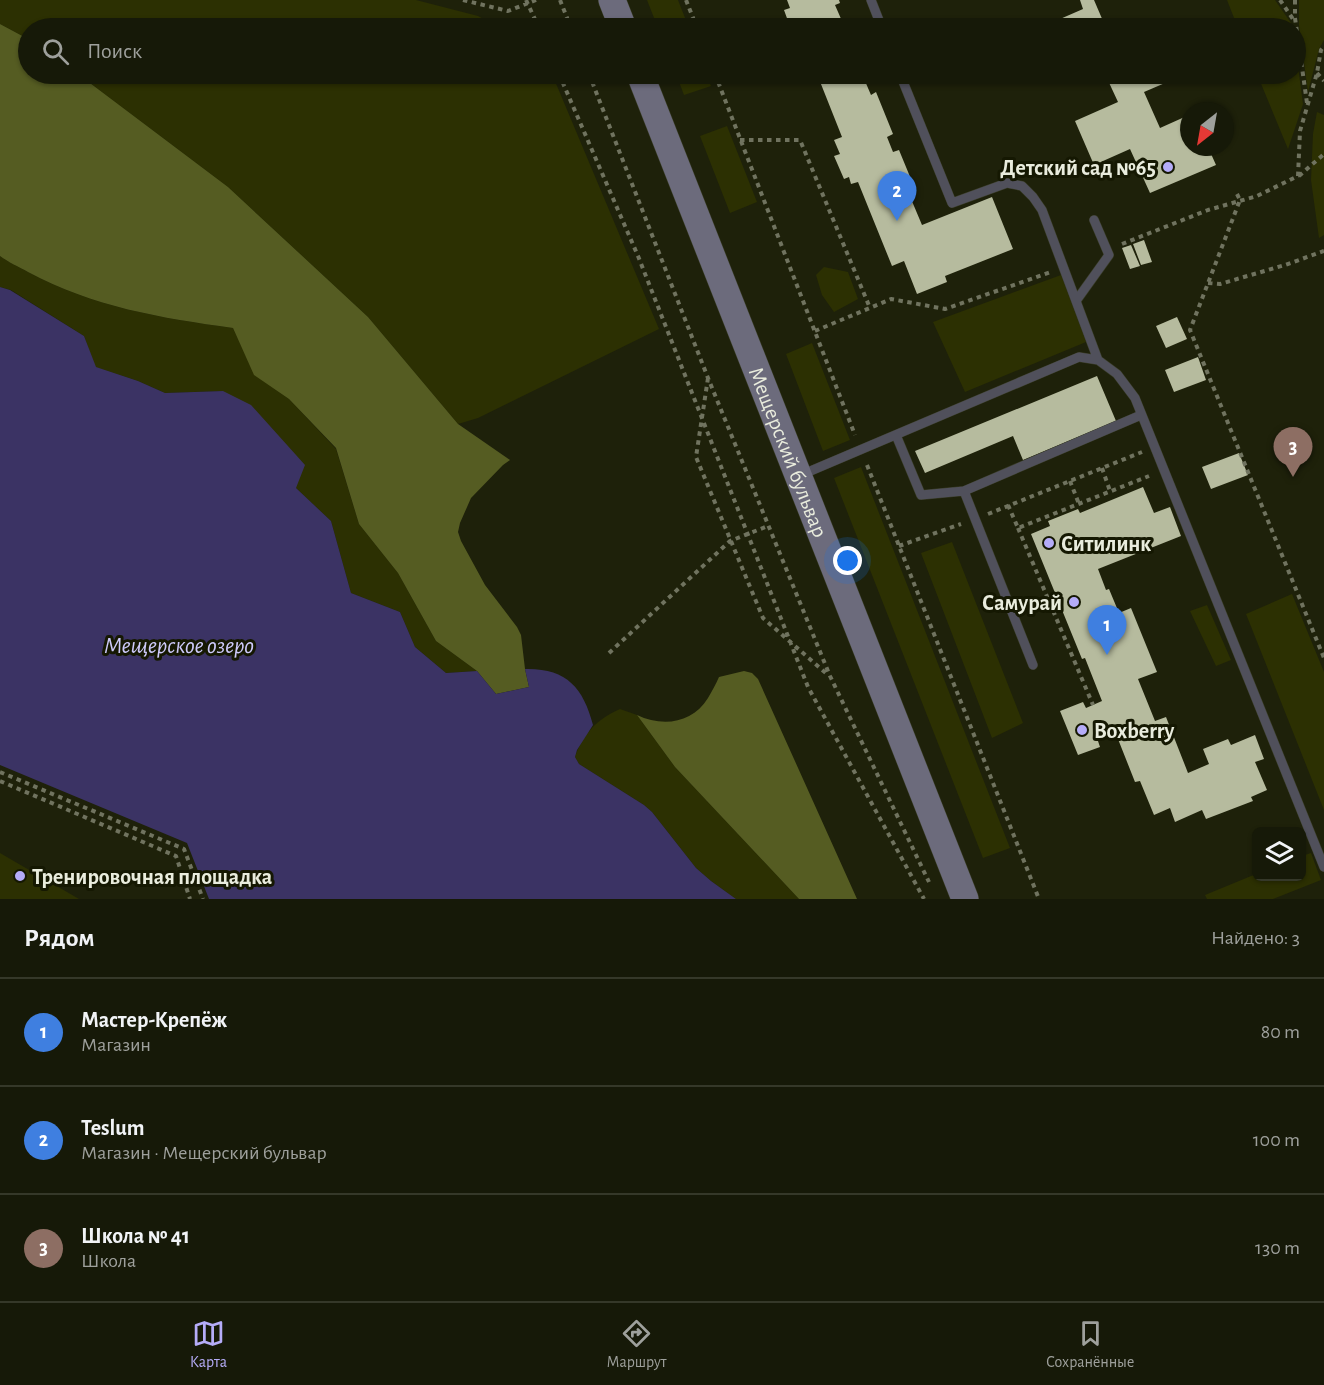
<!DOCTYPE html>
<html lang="ru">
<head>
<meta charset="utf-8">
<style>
	body { margin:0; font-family:"Alegreya Sans",sans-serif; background:#1f2212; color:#f1f3f6 }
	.controls { position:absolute; right:18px; bottom:18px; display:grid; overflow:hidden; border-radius:9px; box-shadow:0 2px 4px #0004 }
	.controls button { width:54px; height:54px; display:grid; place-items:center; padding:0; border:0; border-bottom:2px solid #353829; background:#161908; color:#f1f3f6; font:30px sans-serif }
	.compass { position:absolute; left:1180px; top:102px; width:54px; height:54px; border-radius:50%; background:#161908; box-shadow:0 2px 4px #0004; rotate:211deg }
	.you { position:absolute; left:848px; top:561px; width:21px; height:21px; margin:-15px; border:4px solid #fff; border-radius:50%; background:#1a73e8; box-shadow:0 0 0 9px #1a73e833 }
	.badge { display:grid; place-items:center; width:39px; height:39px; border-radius:50%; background:#b5acf8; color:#fff; font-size:20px; font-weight:700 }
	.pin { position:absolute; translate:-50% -50px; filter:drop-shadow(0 2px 3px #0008) }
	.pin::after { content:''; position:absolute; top:32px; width:21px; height:18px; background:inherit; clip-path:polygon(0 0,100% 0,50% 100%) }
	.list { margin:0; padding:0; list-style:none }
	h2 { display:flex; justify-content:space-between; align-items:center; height:78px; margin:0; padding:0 24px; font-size:26px }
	h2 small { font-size:20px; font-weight:400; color:#9ea09c }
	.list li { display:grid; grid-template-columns:39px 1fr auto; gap:18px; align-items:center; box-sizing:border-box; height:108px; padding:0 24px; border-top:2px solid #353829 }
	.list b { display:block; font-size:22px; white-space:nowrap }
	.list p { margin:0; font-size:20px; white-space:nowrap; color:#9ea09c }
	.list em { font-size:20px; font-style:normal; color:#9ea09c }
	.icon { flex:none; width:33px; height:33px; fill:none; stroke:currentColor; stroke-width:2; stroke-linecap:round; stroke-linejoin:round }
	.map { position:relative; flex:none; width:1324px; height:899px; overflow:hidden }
	.search { position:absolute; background:#161908; box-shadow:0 2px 4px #0004; left:18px; right:18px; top:18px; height:66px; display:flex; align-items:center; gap:15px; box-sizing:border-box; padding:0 21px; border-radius:33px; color:#9ea09c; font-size:22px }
	.sheet { height:402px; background:#161908 }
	nav { display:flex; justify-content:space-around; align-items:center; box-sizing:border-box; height:84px; border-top:2px solid #353829; background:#161908; font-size:16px; color:#9ea09c }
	nav a { display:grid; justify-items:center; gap:3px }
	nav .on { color:#b5acf8 }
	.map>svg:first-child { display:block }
	.green { fill:#2c3002 }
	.forest { fill:#555c22 }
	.water { fill:#3b3364 }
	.building { fill:#b6bb9e }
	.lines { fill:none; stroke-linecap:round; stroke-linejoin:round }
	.service-casing { stroke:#3a3d28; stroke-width:10 }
	.secondary-casing { stroke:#3a3d28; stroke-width:28 }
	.path { stroke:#70735f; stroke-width:4; stroke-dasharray:4.5 4.5; stroke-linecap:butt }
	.service { stroke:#50505b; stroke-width:9 }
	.secondary { stroke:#6c6b7c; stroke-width:27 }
	.poi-dot { fill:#b5acf8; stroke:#151802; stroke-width:2 }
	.labels { text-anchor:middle; stroke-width:6; stroke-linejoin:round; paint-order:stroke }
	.poi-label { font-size:22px; font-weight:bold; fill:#e9ecdd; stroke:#151802; text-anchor:start }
	.street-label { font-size:22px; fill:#e9ecdd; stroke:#151802 }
	.water-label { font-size:24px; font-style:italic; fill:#cdc9fa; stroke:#151802 }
</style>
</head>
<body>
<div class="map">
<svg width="1324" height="899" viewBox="0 0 1324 899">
	<rect width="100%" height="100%" fill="#1e210a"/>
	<path class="green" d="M0 0H416L478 16 500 28H28V39L0 24Z
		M647 0H678L689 28H658Z
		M1227 0H1275L1291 23 1292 28H1238Z
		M1299 0H1324V40L1319 49 1308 92 1299 25Z
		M1296 51 1303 104 1288 149 1257 74H1296Z
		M78 74H552L659 329 478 418 458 424 368 317 228 187Z
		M676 74H706L711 86 684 95Z
		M1317 112 1324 115V235L1319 238 1311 180 1313 134Z
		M727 126 757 202 730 213 700 136Z
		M0 256C8 262 19 267 28 272 93 307 161 318 233 328L255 375 289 399 336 449 359 524 398 573 436 641 477 671 446 673 415 647 400 612 351 593 331 521 296 488 223 391 165 393 138 381 95 367 84 336 11 290 0 287Z
		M824 267 848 272 858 299 834 312 822 295 816 275Z
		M1061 275 1086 342 965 392 933 322Z
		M812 343 850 440 823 451 786 354Z
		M861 467 1010 848 983 858 834 478Z
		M952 542 1023 723 992 738 921 553Z
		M1292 594 1324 672V810L1246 614Z
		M1207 605 1231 660 1216 666 1190 611Z
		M620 709 637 715 675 767 799 899H736L711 881 696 868 652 812 644 805 579 764 575 757C583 734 597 719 620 709Z
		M0 853 79 899H0Z
		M1311 853 1321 880 1273 899H1207L1205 895 1256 874V876H1302V856Z"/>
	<path class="forest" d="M0 24 28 39V74H78L228 187 368 317 458 424 510 460 503 465 471 498 460 523 458 532 461 541 485 585 517 627 521 635 525 669 529 687 496 694 477 671 436 641 398 573 359 524 336 448 289 399 254 375 233 328C161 318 93 307 28 272 19 267 8 262 0 256Z
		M744 671 752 673 758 679 857 899H799L675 767 637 715C662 727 692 724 708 698 712 691 716 684 719 677Z"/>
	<path class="water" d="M0 287 10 290 84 336 96 367 138 381 165 393 223 391 251 405 305 465 296 488 331 521 351 593 400 612 415 647 446 673 477 671 496 694 529 687 525 669C566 668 583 687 593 725L577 750 575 757 579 764 644 805 652 812 696 868 711 881 736 899H209L187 843 0 765Z"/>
	<path class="building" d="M787 0H839L840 3 835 5 845 28H785L782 23 788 21 784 10 790 8Z
		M1080 0H1094L1106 28H1045L1044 26 1083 9Z
		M817 74H862L871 95 876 92 893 134 887 137 893 152 899 150 913 184 906 187 922 225 992 197 1013 249 945 276 947 282 917 294 904 261 892 266 858 182 851 184 849 177 844 179 834 156 840 154 834 140 842 137Z
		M1105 74H1178L1179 77 1144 92 1160 128 1189 115V147H1208L1216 165 1150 193 1130 149 1094 165 1075 121 1118 102Z
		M1144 240 1152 262 1141 265 1133 244Z
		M1131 245 1140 266 1130 269 1122 248Z
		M1177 317 1187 339 1166 348 1156 326Z
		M1198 357 1206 380 1174 392 1165 370Z
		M1097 376 1116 421 1023 460 1013 436 925 473 915 451Z
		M1239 453 1248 475 1211 489 1202 467Z
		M1143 487 1154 513 1170 507 1181 536 1098 569 1106 590 1109 589 1119 613 1131 608 1157 672 1138 679 1155 721 1166 717 1188 773 1209 764 1203 749 1228 739 1231 745 1255 735 1264 759 1255 762 1267 790 1251 797 1253 801 1206 819 1202 810 1175 822 1170 808 1154 815 1140 781 1135 782 1116 734 1098 741 1100 747 1078 755 1060 711 1083 702 1086 708 1102 701 1085 658 1082 659 1031 534 1050 526 1048 521 1078 509 1080 513Z"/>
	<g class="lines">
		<g class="service-casing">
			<path id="service" d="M871 0 882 28
				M900 74 952 203 1007 183 1022 186 1033 197 1042 210 1098 360
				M1076 301 1109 255 1094 220
				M896 435 921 495 964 491 1141 415
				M801 475 1079 357 1098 360 1117 374 1135 398 1324 867
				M964 491 1033 665"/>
		</g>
		<g class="secondary-casing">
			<g id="secondary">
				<path d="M612 0 623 28"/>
				<path id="s1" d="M640 74 965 899"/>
			</g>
		</g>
		<path class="path" d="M463 0 508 11 536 0
			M526 0 539 28
			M560 0 571 28
			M686 0 697 28
			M1280 0 1295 22
			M1295 0V18L1307 103
			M1317 73 1324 81
			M559 74 638 256 808 687 924 899
			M589 74 708 378 830 676 929 882
			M715 74 855 435
			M740 140H800L870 308
			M1299 176 1324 154
			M1237 194 1240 200 1190 330 1324 658
			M1122 244 1208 210 1257 196 1298 176 1300 131 1317 73 1321 50 1324 46
			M1208 283 1220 284 1285 265 1324 251
			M815 331 891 299 945 309 1051 272
			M708 378 696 457 763 618 828 675
			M867 465 1039 899
			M1102 468 1110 491
			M1070 481 1079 504
			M1008 505 1018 528 1149 476
			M988 514 1142 452
			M1018 528 1093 705
			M899 546 961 524
			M609 653 730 541 768 526
			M0 772 184 849 203 899
			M0 781 176 856 190 899"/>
		<use href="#service" class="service"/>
		<use href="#secondary" class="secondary"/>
	</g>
	<g class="poi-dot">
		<circle cx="1168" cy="167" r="6"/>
		<circle cx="1049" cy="543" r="6"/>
		<circle cx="1074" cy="602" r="6"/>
		<circle cx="1082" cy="730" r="6"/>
		<circle cx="20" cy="876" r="6"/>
	</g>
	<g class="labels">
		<g class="poi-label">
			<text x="1156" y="175" text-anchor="end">Детский сад №65</text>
			<text x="1061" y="551">Ситилинк</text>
			<text x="1062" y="610" text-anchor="end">Самурай</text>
			<text x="1094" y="738">Boxberry</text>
			<text x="32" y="884">Тренировочная площадка</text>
		</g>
		<g class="street-label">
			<text dy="8" stroke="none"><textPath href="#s1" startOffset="406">Мещерский бульвар</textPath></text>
		</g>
		<g class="water-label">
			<text x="179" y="653">Мещерское озеро</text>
		</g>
	</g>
</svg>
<div class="controls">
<button><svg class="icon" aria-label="layers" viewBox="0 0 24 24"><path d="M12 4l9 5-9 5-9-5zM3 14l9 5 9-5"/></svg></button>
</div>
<svg class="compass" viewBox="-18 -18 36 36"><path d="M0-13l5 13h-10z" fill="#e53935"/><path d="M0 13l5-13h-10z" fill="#9ea09c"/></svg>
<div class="you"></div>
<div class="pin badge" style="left:1107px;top:655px;background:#3f7fe0">1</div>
<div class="pin badge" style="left:897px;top:221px;background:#3f7fe0">2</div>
<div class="pin badge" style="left:1293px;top:477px;background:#8d6e63">3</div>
<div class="search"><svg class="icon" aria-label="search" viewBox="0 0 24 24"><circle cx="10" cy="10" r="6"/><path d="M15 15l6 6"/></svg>Поиск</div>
</div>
<section class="sheet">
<h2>Рядом<small>Найдено: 3</small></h2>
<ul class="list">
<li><span class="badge" style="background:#3f7fe0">1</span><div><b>Мастер-Крепёж</b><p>Магазин</p></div><em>80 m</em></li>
<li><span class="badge" style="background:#3f7fe0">2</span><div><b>Teslum</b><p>Магазин · Мещерский бульвар</p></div><em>100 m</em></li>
<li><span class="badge" style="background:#8d6e63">3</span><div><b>Школа № 41</b><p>Школа</p></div><em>130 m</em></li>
</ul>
</section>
<nav>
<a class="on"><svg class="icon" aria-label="map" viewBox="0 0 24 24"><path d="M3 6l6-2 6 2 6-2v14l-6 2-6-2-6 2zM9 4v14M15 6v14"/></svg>Карта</a>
<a><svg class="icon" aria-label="directions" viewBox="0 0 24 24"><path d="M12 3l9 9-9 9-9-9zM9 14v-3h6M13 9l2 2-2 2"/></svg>Маршрут</a>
<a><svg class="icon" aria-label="saved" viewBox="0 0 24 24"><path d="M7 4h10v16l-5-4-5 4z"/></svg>Сохранённые</a>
</nav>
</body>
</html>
